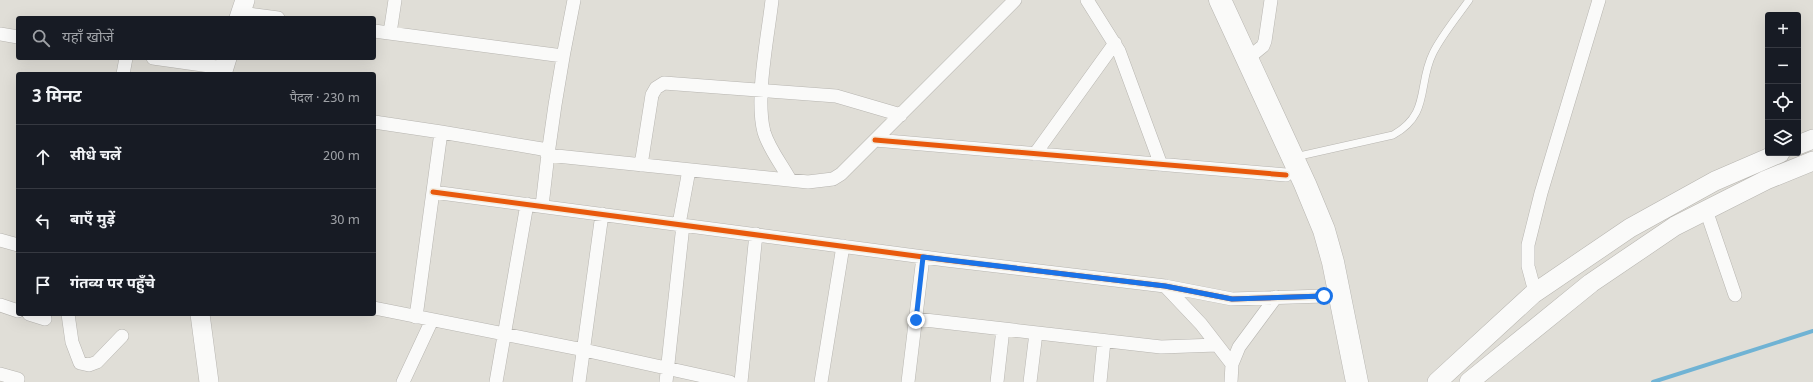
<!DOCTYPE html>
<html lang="hi">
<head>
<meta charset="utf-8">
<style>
	body { margin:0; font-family:Georgia,"Noto Sans Devanagari",serif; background:#20242c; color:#f1f3f6 }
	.controls { position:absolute; right:12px; top:12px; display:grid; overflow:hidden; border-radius:4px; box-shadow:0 4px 16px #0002 }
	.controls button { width:36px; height:36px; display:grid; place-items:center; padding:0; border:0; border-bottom:1px solid #363941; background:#171b24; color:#f1f3f6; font:20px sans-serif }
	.stop { position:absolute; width:12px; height:12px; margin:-9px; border:3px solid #1a73e8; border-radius:50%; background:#fff }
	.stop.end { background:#1a73e8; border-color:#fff; box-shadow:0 1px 4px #0008 }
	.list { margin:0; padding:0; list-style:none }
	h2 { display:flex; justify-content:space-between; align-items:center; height:52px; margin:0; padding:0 16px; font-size:17px }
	h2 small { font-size:13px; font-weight:400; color:#9ea1a6 }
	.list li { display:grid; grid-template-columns:26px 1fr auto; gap:12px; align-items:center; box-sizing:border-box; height:64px; padding:0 16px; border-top:1px solid #363941 }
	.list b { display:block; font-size:15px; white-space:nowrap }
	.list em { font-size:13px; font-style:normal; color:#9ea1a6 }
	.icon { flex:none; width:22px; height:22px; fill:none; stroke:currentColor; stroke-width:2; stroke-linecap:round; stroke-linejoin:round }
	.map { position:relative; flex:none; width:1813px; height:382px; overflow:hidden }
	.search { position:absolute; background:#171b24; box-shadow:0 4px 16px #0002; left:16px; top:16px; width:360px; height:44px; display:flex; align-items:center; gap:10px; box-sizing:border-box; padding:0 14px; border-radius:4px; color:#9ea1a6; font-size:15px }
	.panel { position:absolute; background:#171b24; box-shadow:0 4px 16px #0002; left:16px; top:72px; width:360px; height:244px; border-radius:4px }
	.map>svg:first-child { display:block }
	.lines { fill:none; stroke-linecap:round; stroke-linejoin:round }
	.stream { stroke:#70b3d4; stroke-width:4 }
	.lane-casing { stroke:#b7b5b0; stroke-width:8 }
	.street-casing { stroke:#b7b5b0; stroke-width:14 }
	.secondary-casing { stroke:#b7b5b0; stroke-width:20 }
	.highway-casing { stroke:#b7b5b0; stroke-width:23 }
	.lane { stroke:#fafaf9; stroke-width:7 }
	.street { stroke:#fafaf9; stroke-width:13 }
	.secondary { stroke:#fafaf9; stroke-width:19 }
	.highway { stroke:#fafaf9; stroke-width:22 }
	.cycleway-casing { stroke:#f1ece0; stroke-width:8 }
	.cycleway { stroke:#e8590c; stroke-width:5 }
	.route { stroke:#1a73e8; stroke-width:5 }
</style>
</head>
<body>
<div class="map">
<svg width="1813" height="382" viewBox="0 0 1813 382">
	<rect width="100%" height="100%" fill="#e0ded7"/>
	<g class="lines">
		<path class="stream" d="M1653 382 1813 331"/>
		<g class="lane-casing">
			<path id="lane" d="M1295 157 1393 135C1431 114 1417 85 1433 53 1442 35 1457 17 1469 0"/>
		</g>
		<g class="street-casing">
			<path id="street" d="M772 0C768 36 755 98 764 132 769 149 782 165 790 180
				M1087 0 1119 51 1161 165
				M241 13 278 18
				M374 31 563 56
				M390 33 395 0
				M0 34 18 37
				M153 58 224 68
				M1247 59 1263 46 1265 41 1271 0
				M123 74 126 58
				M374 122 441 132 548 150
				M875 140 1286 175
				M1035 154 1115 43
				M547 155 808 182 833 179 841 174 1015 0
				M641 165 652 95 656 88 664 83 836 96 901 115
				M433 192 946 260 1165 286 1232 299 1324 296
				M542 206C549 137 560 68 574 0
				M1706 210 1735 295
				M679 224 689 170
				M0 240 18 245
				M1165 286 1201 324 1232 364
				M1535 292 1528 266V245L1541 193 1599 0
				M0 305 18 311
				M374 308 584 350 730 382
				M29 314 45 319
				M68 314 72 342 80 363 89 365 97 362 122 336
				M416 317 441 132
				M916 319 1161 347 1217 345
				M0 374 18 379
				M403 382 432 320
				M496 382 527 204
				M579 382 602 214
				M666 382 683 225
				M741 382 756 234
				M821 382 843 246
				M908 382 923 257
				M997 382 1003 329
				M1030 382 1036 333
				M1100 382 1104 341
				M1231 382 1232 364 1239 347 1276 297"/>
		</g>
		<g class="secondary-casing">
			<path id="secondary" d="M239 18 245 0
				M222 74 227 58
				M1798 145 1813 139
				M200 314 209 382
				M1437 382 1533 294 1630 228 1715 181 1780 153
				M1469 382 1591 283 1675 226 1766 180 1813 161"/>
		</g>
		<g class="highway-casing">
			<path id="highway" d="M1220 0 1305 184 1324 230 1333 262 1357 382"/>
		</g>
		<use href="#lane" class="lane"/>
		<use href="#street" class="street"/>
		<use href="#secondary" class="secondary"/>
		<use href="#highway" class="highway"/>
		<g class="cycleway-casing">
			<path id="cycleway" d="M875 140 1286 175
				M433 192 946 260 1165 286 1232 299 1324 296"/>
		</g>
		<use href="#cycleway" class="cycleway"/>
	</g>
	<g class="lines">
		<path class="route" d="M916 320 923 257 1165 286 1232 299 1324 296"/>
	</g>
</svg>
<div class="controls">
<button>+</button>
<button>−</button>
<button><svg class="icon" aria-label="locate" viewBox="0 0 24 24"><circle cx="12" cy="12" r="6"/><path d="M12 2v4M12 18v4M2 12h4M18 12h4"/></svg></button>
<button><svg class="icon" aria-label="layers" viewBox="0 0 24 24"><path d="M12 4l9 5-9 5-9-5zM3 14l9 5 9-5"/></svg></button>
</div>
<div class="stop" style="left:1324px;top:296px"></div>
<div class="stop end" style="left:916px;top:320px"></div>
<div class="search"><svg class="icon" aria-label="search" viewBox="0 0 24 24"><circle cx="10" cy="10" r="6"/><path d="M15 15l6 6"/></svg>यहाँ खोजें</div>
<section class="panel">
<h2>3 मिनट<small>पैदल · 230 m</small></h2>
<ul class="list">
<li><svg class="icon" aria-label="ahead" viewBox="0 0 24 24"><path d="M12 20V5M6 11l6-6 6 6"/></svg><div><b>सीधे चलें</b></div><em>200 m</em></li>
<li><svg class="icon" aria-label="left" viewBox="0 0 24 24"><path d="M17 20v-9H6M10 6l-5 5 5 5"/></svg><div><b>बाएँ मुड़ें</b></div><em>30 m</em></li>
<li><svg class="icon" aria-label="arrive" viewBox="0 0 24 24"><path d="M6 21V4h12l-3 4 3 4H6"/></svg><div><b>गंतव्य पर पहुँचे</b></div></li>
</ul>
</section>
</div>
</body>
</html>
